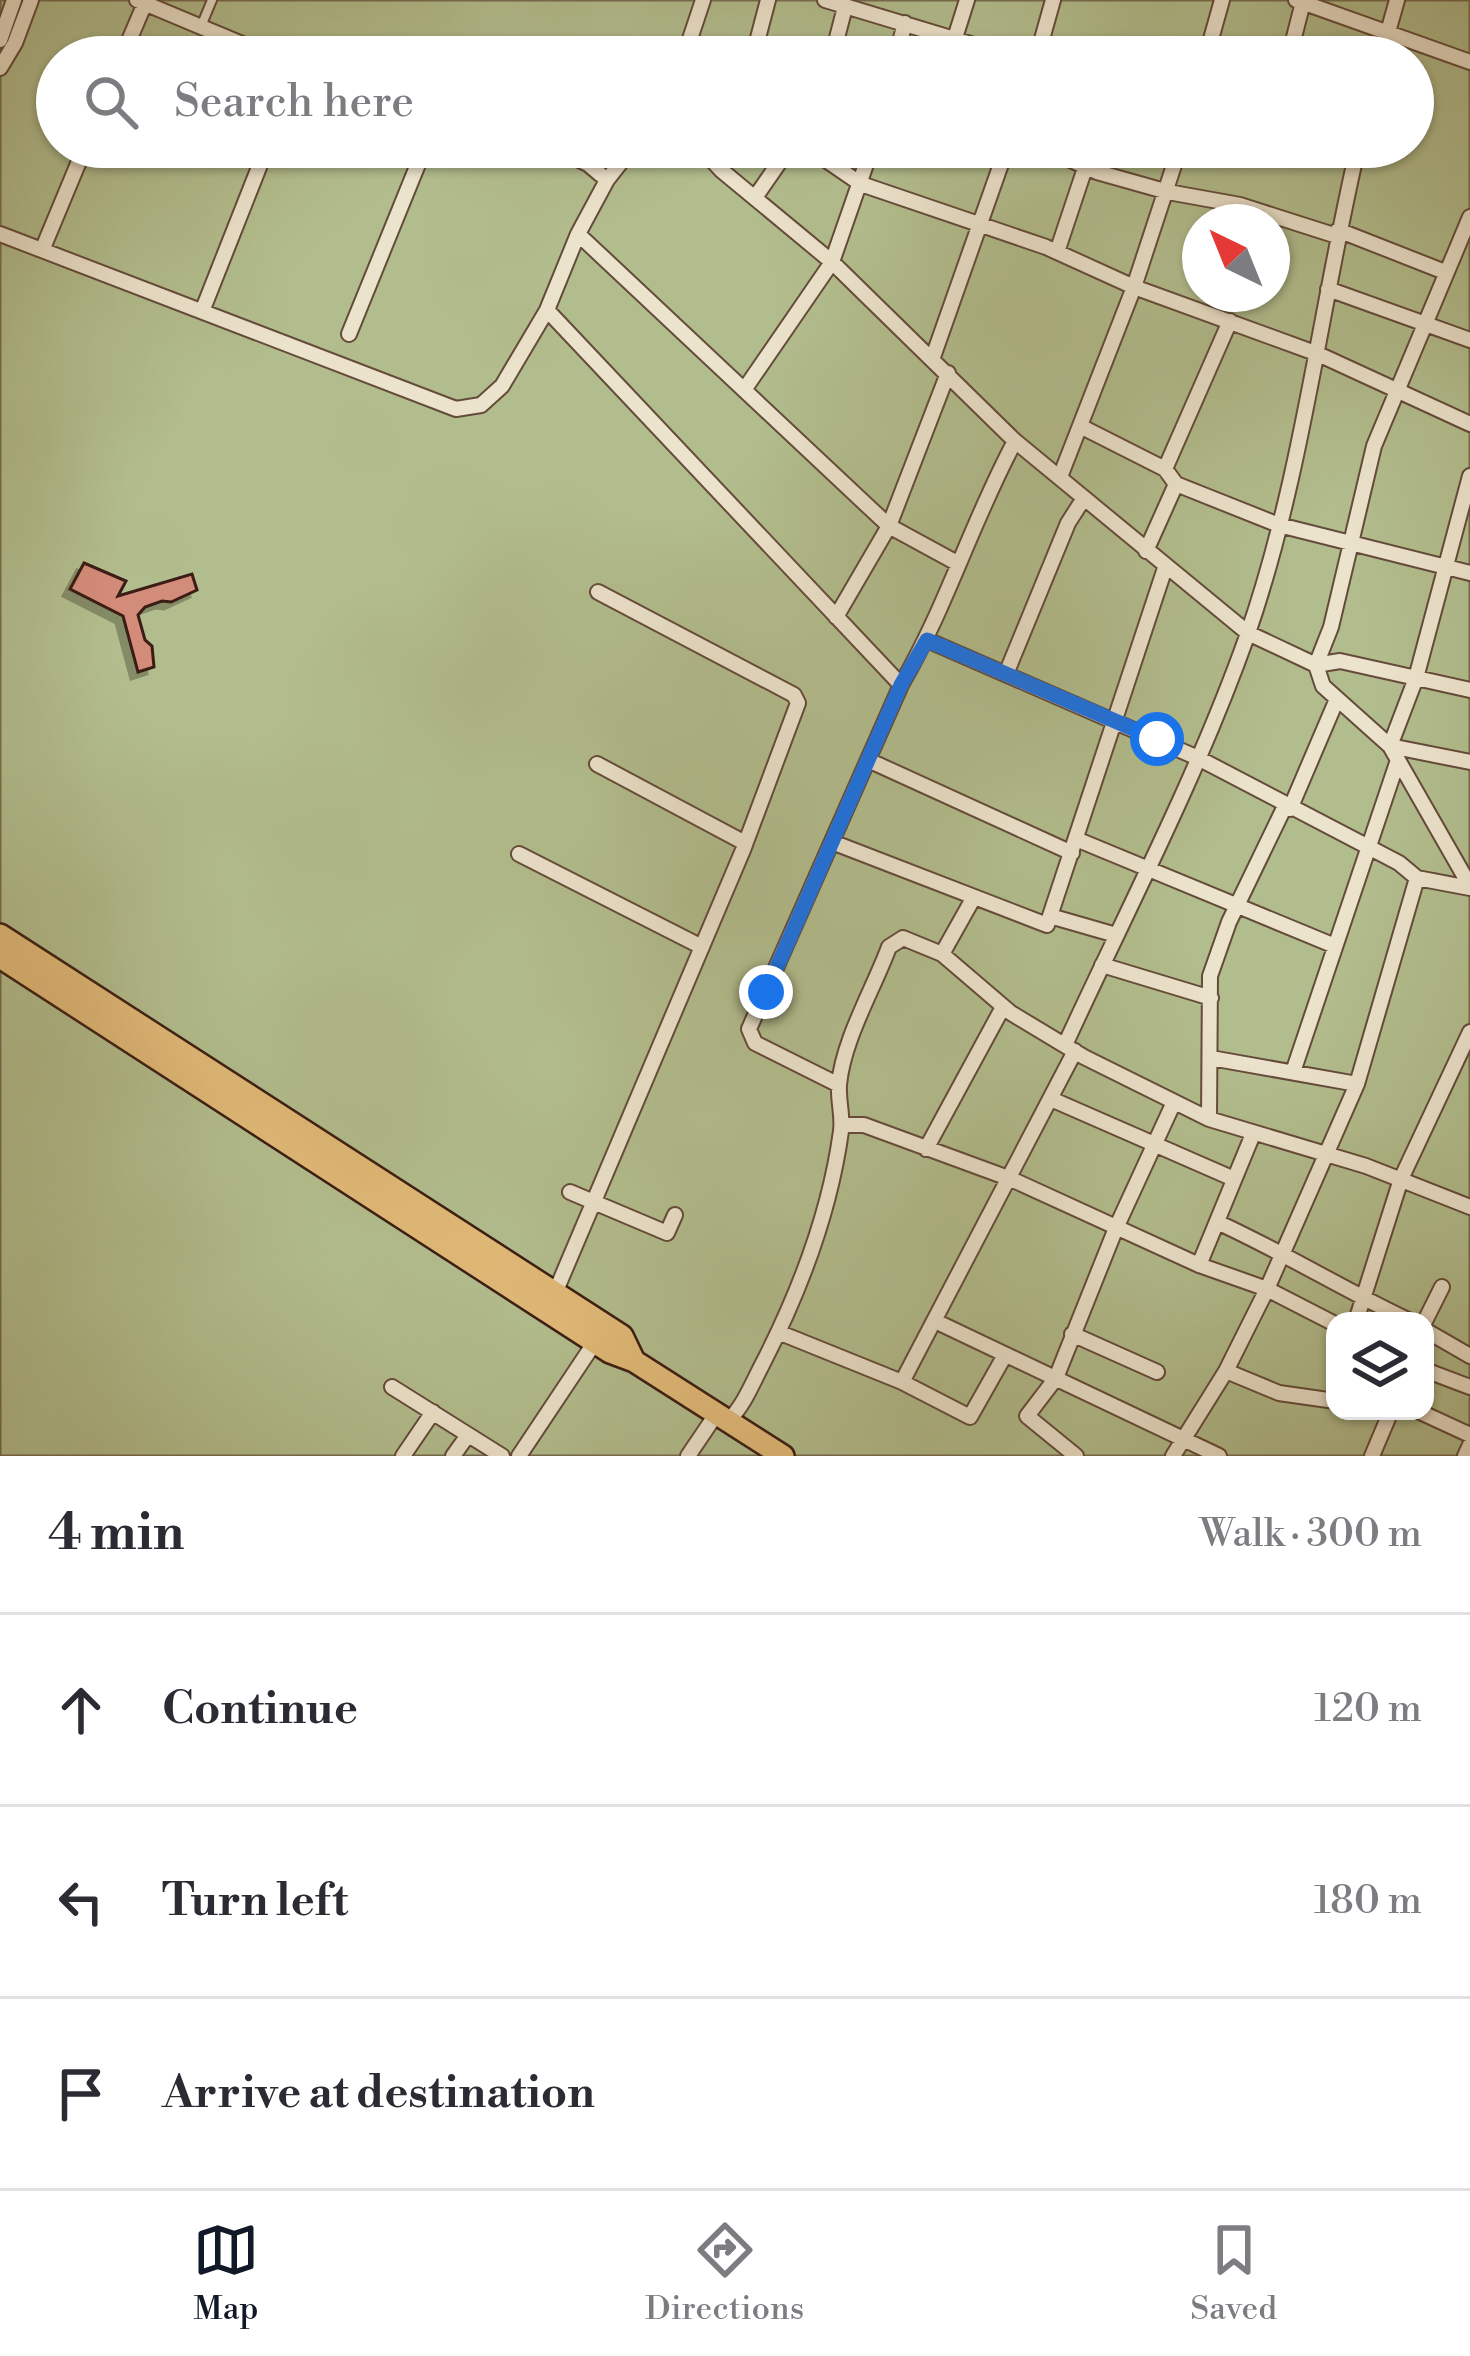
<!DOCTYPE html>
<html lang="en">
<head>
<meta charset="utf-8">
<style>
	body { margin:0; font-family:"Libre Bodoni",serif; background:#f7f7f7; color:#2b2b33 }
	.controls { position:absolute; right:36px; bottom:36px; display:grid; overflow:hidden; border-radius:24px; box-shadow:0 3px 9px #0004 }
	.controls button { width:108px; height:108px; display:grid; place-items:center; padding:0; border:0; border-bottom:3px solid #e1e1e2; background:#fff; color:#2b2b33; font:60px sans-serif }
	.compass { position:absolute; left:1182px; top:204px; width:108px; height:108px; border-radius:50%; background:#fff; box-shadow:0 3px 9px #0004; rotate:317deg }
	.stop { position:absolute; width:36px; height:36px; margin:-27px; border:9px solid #1a73e8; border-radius:50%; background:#fff }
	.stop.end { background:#1a73e8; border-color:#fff; box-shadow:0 3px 12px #0008 }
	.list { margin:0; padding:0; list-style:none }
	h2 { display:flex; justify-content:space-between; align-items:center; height:156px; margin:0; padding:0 48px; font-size:51px }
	h2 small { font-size:39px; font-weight:400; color:#7c7c81 }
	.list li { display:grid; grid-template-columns:78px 1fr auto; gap:36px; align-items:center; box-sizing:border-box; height:192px; padding:0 48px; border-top:3px solid #e1e1e2 }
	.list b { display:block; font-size:45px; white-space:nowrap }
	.list em { font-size:39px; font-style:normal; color:#7c7c81 }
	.icon { flex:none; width:66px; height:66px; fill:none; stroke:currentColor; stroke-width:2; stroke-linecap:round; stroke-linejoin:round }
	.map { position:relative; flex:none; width:1470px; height:1456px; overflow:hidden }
	.search { position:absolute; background:#fff; box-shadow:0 3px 9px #0004; left:36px; right:36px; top:36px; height:132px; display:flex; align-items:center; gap:30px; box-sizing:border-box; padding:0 42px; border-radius:66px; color:#7c7c81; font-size:45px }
	.sheet { height:732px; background:#fff }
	nav { display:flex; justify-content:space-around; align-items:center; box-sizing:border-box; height:168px; border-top:3px solid #e1e1e2; background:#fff; font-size:33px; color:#7c7c81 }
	nav a { display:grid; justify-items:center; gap:6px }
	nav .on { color:#111827 }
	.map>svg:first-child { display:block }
	.green { fill:#b2bd8d; stroke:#766d50; stroke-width:3; fill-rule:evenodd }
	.building { fill:#d48c7a; stroke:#3b1d12; stroke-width:3; filter:url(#shadow) }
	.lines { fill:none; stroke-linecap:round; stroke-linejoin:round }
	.lane-casing { stroke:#654b3a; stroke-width:12 }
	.street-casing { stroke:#654b3a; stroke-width:18 }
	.primary-casing { stroke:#3b1d12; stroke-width:26 }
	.lane { stroke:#ece3cc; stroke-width:8 }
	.street { stroke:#ece3cc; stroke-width:14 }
	.primary { stroke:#e1ba78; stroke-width:21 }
	.route { stroke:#1a73e8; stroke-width:15 }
</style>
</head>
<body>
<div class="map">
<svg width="1470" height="1456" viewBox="0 0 1470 1456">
	<defs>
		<filter id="shadow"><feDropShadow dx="-7" dy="7" stdDeviation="0" flood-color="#0004"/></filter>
	</defs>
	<rect width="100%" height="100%" fill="#e2d4b1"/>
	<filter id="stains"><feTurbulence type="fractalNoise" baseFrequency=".00167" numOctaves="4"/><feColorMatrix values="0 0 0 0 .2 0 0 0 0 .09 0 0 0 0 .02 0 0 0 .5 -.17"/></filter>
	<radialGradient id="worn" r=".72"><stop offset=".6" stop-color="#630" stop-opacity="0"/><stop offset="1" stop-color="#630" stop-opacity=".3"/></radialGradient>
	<path class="green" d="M0 0H1470V1456H0ZM57 57H1413V147H57ZM1200 222H1272V294H1200ZM1335 1321H1425V1411H1335Z"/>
	<path class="building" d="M84 563 126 581 118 596 192 574 197 590 171 602 162 601 145 607 138 615 145 640 152 646 154 667 138 672 123 616 70 589Z"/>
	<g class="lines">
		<g class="lane-casing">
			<path id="lane" d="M202 24 212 0"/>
		</g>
		<g class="street-casing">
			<path id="street" d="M137 0 273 57
				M825 0 1014 57
				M1296 0 1470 62
				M955 38 967 0
				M0 40 14 0
				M122 57 145 3
				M684 57 703 0
				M753 57 768 0
				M832 57 845 7
				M896 57 905 23
				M1037 57 1053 0
				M1206 57 1222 0
				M1289 57 1303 2
				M1381 57 1397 0
				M0 68 15 43 31 0
				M551 147 588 164 607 180
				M700 147 721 170 832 262 1015 441 1248 633 1316 665 1323 686 1390 746 1470 886
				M807 147 861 184 1046 247 1134 287 1318 354 1470 424
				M1042 147 1097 172 1168 192 1240 205 1337 236
				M721 170 729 147
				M756 196 790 147
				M1338 230 1445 272
				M0 234 456 409 481 405 502 386 547 310 578 234 607 180 633 147
				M578 234 889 526 836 617
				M43 248 85 147
				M1057 252 1092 147
				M1328 289 1470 340
				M203 309 267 147
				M547 310 901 685 749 1029 755 1043 839 1085
				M349 334 425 147
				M933 357 1007 147
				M948 373 889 526 957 563
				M744 390 832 262 872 147
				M1080 426 1165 469 1176 484 1279 525 1470 573
				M1165 469 1230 321
				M1470 476 1416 678 1390 746 1470 762
				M1060 477 1134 287 1180 147
				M1146 551 1176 484
				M927 640 1198 758 1399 863 1417 878 1470 888
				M1316 665 1331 627 1374 446 1470 217
				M1316 665 1340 661 1470 690
				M1006 674 1068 523 1084 498
				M901 685C946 608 972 521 1015 441
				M868 760 1072 853
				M597 764 745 843
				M1290 809 1337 699
				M1076 839 1335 946
				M832 842 1047 925 1165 568
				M519 854 702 947
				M1050 916 1116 935
				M942 954 974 897
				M1102 965 1211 998
				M1065 1045C1127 910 1197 777 1247 636 1302 478 1320 309 1358 147
				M1211 1058 1357 1084
				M1293 1072 1398 760
				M1051 1099 1234 1179
				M1209 1119 1210 976 1229 922 1285 806
				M842 1125H864L1011 1179 1199 1265 1267 1289 1335 1324
				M926 1149 1003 1007
				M570 1192 667 1233 675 1215
				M1217 1222C1283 1252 1344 1290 1410 1321
				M1199 1265 1253 1134
				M555 1293 743 850 798 703 794 695 598 592
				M935 1321 1219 1456
				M1356 1321 1401 1179 1470 1032
				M1425 1321 1442 1287
				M1425 1330 1470 1356
				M778 1332 902 1382 970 1417 1005 1355
				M1072 1334 1157 1372
				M1425 1370 1470 1387
				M1226 1371 1279 1393 1335 1401
				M902 1382 1075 1051
				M392 1387 502 1456
				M1418 1411 1470 1435
				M729 1420C744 1405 752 1384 762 1365 799 1293 830 1212 841 1131 843 1116 838 1101 839 1085 843 1040 873 990 889 947L903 938 942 954 1011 1013 1084 1057 1209 1119 1366 1166 1470 1207
				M403 1456 433 1412
				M453 1456 468 1435
				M519 1456 595 1342
				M688 1456 717 1413
				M1076 1456 1027 1416 1056 1378 1116 1228 1174 1102
				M1173 1456 1226 1371 1267 1289 1357 1084 1417 878
				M1372 1456 1391 1411
				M1465 1456 1470 1445"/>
		</g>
		<g class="primary-casing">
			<path id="primary" d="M0 935 622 1336 634 1361
				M0 957 610 1352 634 1361 783 1456"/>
		</g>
		<use href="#lane" class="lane"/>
		<use href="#street" class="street"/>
		<use href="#primary" class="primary"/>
	</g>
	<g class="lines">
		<path class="route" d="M766 992 901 685 927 640 1157 739"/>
	</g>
	<rect width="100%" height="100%" filter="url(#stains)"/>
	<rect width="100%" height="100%" fill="url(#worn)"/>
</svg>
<div class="controls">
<button><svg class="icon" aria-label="layers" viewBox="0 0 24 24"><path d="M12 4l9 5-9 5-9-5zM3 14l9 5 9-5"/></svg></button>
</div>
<svg class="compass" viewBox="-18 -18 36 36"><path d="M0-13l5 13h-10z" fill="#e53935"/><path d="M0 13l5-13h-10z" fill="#7c7c81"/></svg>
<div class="stop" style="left:1157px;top:739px"></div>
<div class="stop end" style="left:766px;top:992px"></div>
<div class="search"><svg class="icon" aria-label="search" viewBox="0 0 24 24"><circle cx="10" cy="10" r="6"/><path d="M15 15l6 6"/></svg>Search here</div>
</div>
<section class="sheet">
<h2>4 min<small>Walk · 300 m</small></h2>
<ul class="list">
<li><svg class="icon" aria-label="ahead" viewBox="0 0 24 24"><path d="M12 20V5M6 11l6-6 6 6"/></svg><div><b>Continue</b></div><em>120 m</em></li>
<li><svg class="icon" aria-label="left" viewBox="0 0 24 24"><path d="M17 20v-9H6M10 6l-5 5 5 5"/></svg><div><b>Turn left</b></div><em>180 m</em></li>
<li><svg class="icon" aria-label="arrive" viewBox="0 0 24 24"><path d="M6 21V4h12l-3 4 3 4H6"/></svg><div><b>Arrive at destination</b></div></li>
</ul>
</section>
<nav>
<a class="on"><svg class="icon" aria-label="map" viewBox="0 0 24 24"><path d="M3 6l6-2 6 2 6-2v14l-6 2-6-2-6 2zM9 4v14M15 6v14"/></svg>Map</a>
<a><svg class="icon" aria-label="directions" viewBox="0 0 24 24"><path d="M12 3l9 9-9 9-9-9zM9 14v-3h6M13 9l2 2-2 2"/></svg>Directions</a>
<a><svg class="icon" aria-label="saved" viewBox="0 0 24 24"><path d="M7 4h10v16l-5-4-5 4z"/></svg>Saved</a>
</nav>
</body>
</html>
